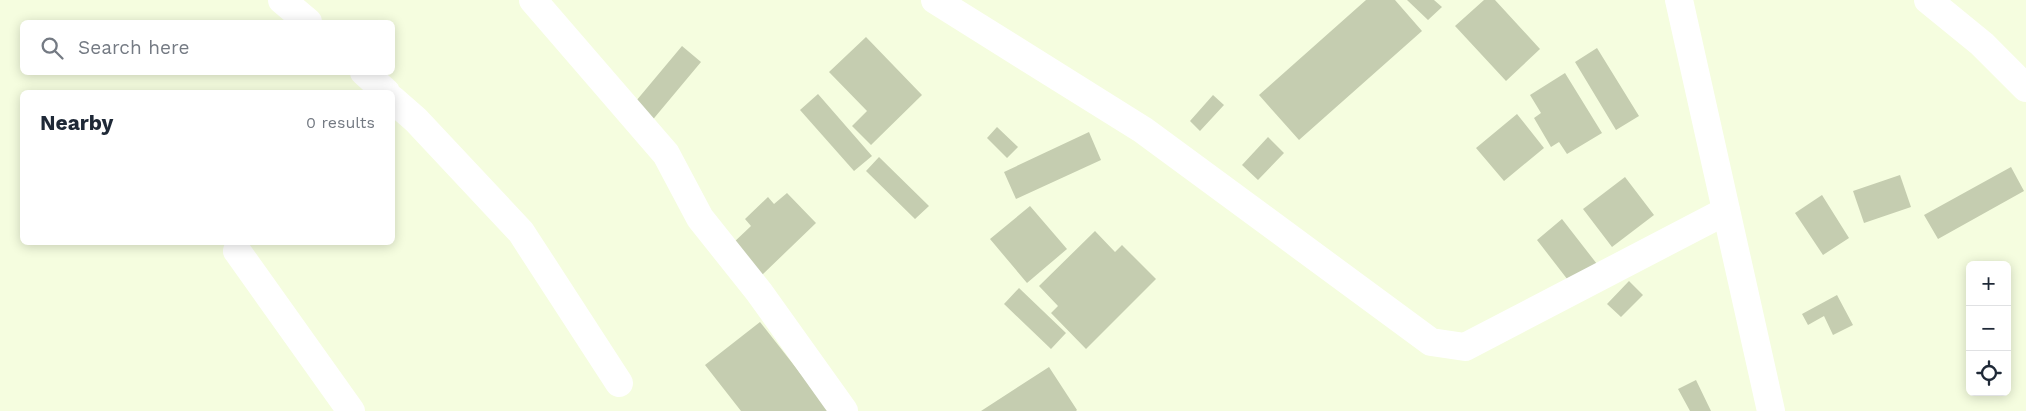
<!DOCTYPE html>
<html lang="en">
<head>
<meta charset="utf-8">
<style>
	body { margin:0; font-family:"Work Sans",sans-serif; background:#f6f6f7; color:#1f2937 }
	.controls { position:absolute; right:15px; bottom:15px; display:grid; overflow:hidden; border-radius:8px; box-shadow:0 2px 12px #0003 }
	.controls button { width:45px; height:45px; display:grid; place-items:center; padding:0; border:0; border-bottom:1px solid #e0e1e3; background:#fff; color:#1f2937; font:25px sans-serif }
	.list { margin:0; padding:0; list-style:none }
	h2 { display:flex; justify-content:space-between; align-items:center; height:65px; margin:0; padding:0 20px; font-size:21px }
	h2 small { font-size:16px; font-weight:400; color:#747a83 }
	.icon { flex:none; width:28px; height:28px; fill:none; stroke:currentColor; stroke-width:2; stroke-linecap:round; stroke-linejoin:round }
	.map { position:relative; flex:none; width:2026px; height:411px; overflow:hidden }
	.search { position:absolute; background:#fff; box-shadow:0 2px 12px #0003; left:20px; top:20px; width:375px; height:55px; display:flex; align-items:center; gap:12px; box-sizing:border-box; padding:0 18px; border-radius:8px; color:#747a83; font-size:19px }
	.panel { position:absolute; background:#fff; box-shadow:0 2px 12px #0003; left:20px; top:90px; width:375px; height:155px; border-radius:8px }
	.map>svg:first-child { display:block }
	.building { fill:#c5cdb0 }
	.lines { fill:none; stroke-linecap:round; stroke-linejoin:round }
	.minor { stroke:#fff; stroke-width:28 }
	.major { stroke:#fff; stroke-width:28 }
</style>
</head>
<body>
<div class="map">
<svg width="2026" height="411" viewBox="0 0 2026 411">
	<rect width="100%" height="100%" fill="#f5fddf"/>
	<path class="building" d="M1366 0H1395L1422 31 1299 140 1259 95Z
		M1407 0H1434L1442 7 1428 20Z
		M1484 0H1495L1540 49 1506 81 1455 26Z
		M866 37 922 95 871 145 852 126 867 111 829 72Z
		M682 46 701 62 650 123 631 107Z
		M1597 48 1639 116 1616 130 1575 62Z
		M1565 73 1602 133 1567 154 1559 142 1551 147 1534 118 1541 113 1530 95Z
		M818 94 872 156 854 171 800 110Z
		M1213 95 1224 105 1200 131 1190 121Z
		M1517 114 1544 148 1504 181 1476 148Z
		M997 127 1018 147 1007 158 987 138Z
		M1089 132 1101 160 1016 199 1004 172Z
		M1268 137 1284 153 1258 180 1242 165Z
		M879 157 929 206 915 219 866 171Z
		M2011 167 2024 191 1938 239 1924 215Z
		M1900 175 1911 207 1864 223 1853 191Z
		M1625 177 1654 215 1612 247 1583 209Z
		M787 193 816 223 762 275 732 244 751 226 745 219 768 197 774 204Z
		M1822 195 1849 238 1823 255 1795 213Z
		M1030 206 1067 249 1027 283 990 239Z
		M1562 219 1597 264 1571 284 1537 240Z
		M1095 231 1115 252 1122 245 1156 279 1086 349 1051 313 1058 306 1039 286Z
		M1629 281 1643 295 1621 317 1607 304Z
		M1019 288 1066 333 1051 349 1004 304Z
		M1837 295 1853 325 1833 335 1824 316 1808 325 1802 314Z
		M760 322 830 411H741L705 365Z
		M1049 367 1077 410 1076 411H981Z
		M1696 380 1711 411H1690L1678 389Z"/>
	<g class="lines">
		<path class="minor" d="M282 0 308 22
			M533 0 666 154 700 218 759 292 844 411
			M935 0 1143 130 1431 342 1465 347 1726 211
			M1928 0 1982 44 2026 88
			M364 72 386 92
			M392 99 416 120 521 232 619 383
			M237 251 351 411"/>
		<path class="major" d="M1679 0 1771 411"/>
	</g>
</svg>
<div class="controls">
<button>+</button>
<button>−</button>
<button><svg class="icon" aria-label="locate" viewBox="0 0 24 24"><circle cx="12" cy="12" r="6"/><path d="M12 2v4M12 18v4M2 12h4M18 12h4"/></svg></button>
</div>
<div class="search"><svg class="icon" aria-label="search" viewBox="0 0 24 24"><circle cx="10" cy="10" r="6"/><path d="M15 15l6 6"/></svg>Search here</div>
<section class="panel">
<h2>Nearby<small>0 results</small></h2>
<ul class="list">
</ul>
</section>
</div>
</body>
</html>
